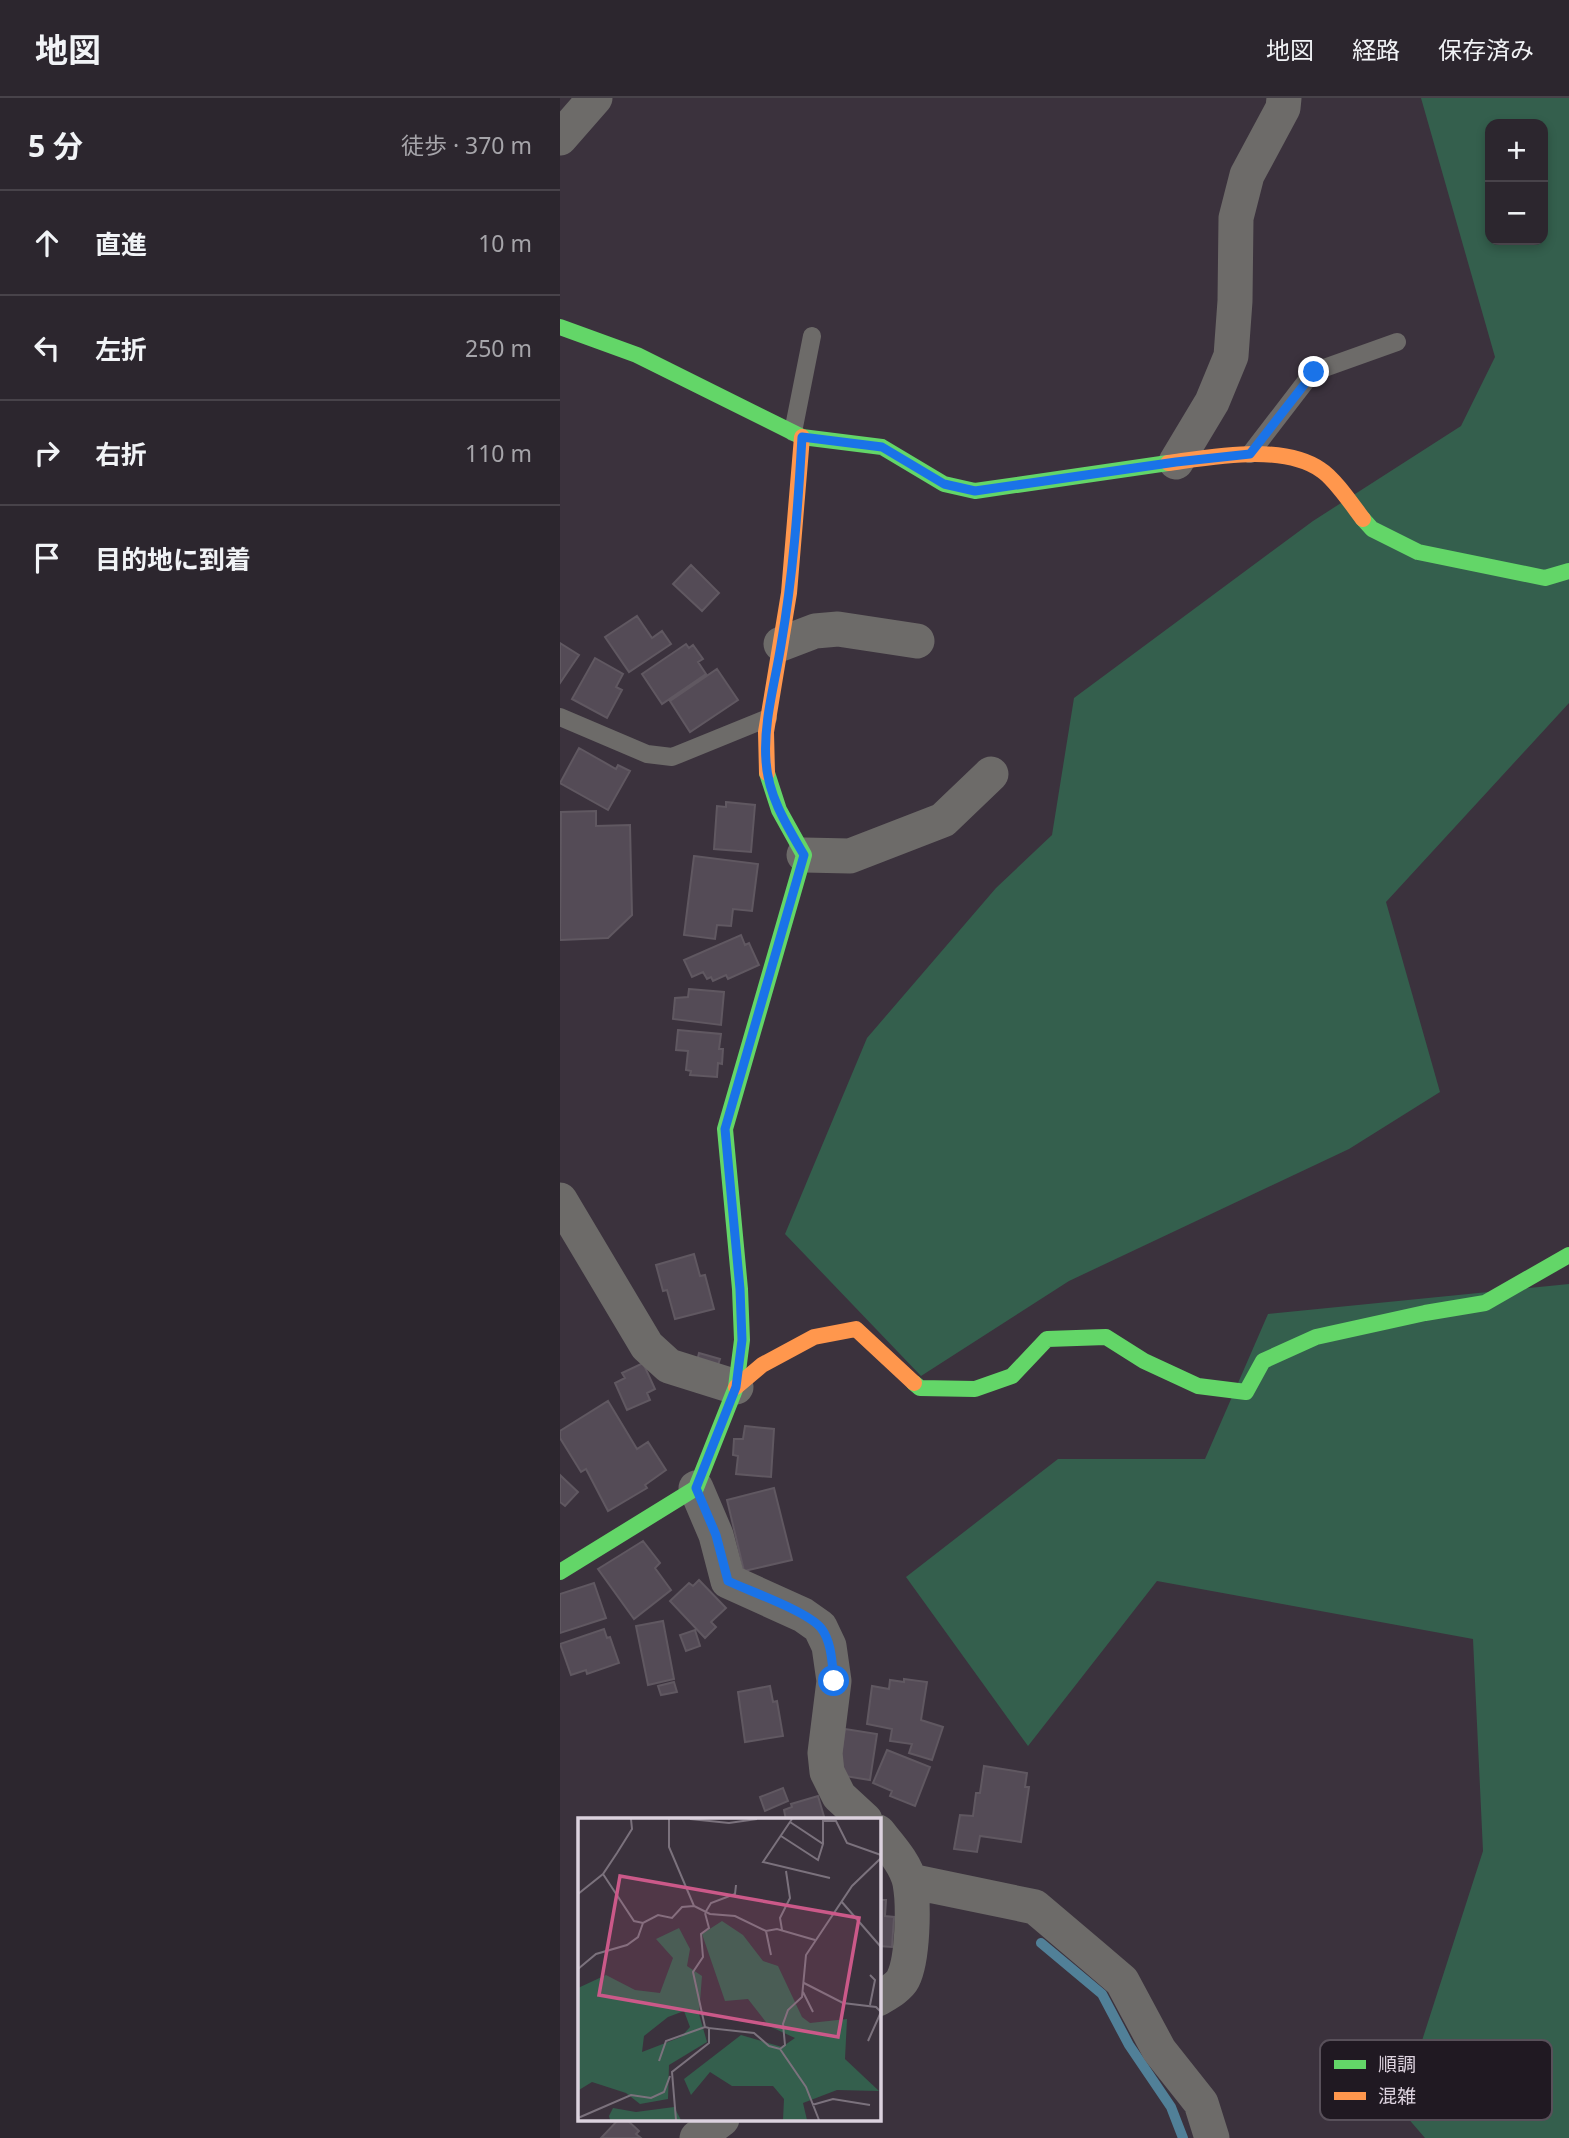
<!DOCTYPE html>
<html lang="ja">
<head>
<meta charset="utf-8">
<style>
	body { margin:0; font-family:"Noto Sans","Noto Sans JP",sans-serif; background:#342e36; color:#f1f3f6 }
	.controls { position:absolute; right:21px; top:21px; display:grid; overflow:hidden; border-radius:14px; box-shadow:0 4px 10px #0003 }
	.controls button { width:63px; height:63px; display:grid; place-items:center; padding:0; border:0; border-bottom:2px solid #48434a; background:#2c262e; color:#f1f3f6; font:35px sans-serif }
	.stop { position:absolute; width:21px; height:21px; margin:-16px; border:5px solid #1a73e8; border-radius:50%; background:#fff }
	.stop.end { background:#1a73e8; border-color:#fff; box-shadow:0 2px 7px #0008 }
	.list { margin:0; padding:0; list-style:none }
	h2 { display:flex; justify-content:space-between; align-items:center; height:91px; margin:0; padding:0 28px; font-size:30px }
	h2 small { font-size:23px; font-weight:400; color:#a6a5aa }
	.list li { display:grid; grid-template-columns:46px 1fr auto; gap:21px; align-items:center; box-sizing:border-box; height:105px; padding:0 28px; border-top:2px solid #48434a }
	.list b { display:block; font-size:26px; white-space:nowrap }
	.list em { font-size:23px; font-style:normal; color:#a6a5aa }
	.icon { flex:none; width:38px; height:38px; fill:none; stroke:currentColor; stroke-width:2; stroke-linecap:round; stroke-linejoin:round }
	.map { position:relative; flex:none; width:1009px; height:2040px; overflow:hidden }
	header { display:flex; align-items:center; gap:42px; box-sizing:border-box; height:98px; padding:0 35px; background:#2c262e; border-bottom:2px solid #48434a }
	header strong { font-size:33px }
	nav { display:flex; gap:38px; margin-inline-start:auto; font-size:24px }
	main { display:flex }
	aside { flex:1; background:#2c262e }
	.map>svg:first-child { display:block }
	.forest { fill:#345f4d; fill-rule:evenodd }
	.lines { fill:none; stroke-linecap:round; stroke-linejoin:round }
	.stream { stroke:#518098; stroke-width:10 }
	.building { fill:#544b56; stroke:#605861; stroke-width:2 }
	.lane { stroke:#6d6b69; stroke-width:18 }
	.street { stroke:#6d6b69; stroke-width:35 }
	.fast { stroke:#63d668; stroke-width:16 }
	.slow { stroke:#ff974d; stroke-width:16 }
	.route { stroke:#1a73e8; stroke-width:9 }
	.inset-road { fill:none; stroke:#7b727d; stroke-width:2 }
	.view { fill:#cb5989; fill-opacity:0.15; stroke:#cb5989; stroke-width:3.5 }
	.inset-edge { fill:none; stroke:#dcd2de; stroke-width:3.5 }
	.key { fill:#201922; stroke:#58505a; stroke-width:2 }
	.key-label { font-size:19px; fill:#dcd2de }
</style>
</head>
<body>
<header>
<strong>地図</strong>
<nav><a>地図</a><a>経路</a><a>保存済み</a></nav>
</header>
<main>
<aside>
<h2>5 分<small>徒歩 · 370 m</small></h2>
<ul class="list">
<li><svg class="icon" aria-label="ahead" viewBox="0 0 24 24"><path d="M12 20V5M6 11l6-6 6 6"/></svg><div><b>直進</b></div><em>10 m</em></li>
<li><svg class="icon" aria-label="left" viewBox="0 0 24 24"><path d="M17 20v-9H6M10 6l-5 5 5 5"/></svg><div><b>左折</b></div><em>250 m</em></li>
<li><svg class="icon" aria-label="right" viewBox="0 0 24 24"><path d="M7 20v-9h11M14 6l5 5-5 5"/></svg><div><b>右折</b></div><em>110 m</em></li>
<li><svg class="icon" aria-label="arrive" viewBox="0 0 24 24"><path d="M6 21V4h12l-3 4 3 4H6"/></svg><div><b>目的地に到着</b></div></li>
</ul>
</aside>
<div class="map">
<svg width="1009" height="2040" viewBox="0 0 1009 2040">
	<rect width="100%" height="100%" fill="#3b323d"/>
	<path class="forest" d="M861 0H1009V605L826 804 880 994 789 1051 509 1183 361 1278 225 1136 307 940 436 790 492 737 514 600 753 423 901 328 935 259ZM930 26H983V142H930Z
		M1009 1186V2040H865L840 2011 923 1753 913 1541 597 1483 468 1648 346 1479 498 1361H645L708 1216Z"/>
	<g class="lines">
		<path class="stream" d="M481 1845 542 1896 569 1947 611 2009 623 2040"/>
	</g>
	<path class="building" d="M131 467 159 495 142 513 113 486Z
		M77 518 92 540 102 533 111 546 69 574 45 539Z
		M0 545 19 557 0 585Z
		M126 546 129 550 133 547 143 561 138 564 146 576 102 606 82 576Z
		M35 560 63 576 56 589 62 592 47 620 12 601Z
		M157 571 178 602 130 634 110 603Z
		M19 650 56 671 58 667 70 673 48 712 0 685Z
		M166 704 195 707 191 754 154 751 157 708 166 709Z
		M36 713V728L70 727 72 817 48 840 0 842 1 714Z
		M134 758 198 766 192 813 173 811 171 828 157 827 155 841 124 837Z
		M181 837 185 847 189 845 199 867 168 881 166 877 153 883 151 879 147 881 143 874 132 879 124 862Z
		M129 891 164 894 161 927 113 921 115 900 128 899Z
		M118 932 161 936 159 951H163L162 966 158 965 157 979 130 977 131 973 126 972 128 953 116 952Z
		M134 1156 140 1178 145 1177 154 1211 115 1221 107 1192 103 1193 96 1167Z
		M139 1255 160 1261 157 1270 137 1263Z
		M83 1265 95 1291 87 1295 90 1302 67 1312 55 1285 65 1280 62 1275Z
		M48 1303 77 1351 88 1344 106 1372 85 1387 87 1390 48 1413 26 1371 21 1374 0 1340V1333Z
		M185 1328 214 1331 211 1379 176 1376 178 1358 173 1357 174 1341H183Z
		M0 1377 18 1394 5 1408 0 1404Z
		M214 1390 232 1462 184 1473 167 1402Z
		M83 1443 100 1465 95 1470 111 1492 74 1521 38 1471Z
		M139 1482 166 1510 151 1524 156 1529 145 1540 110 1503 129 1485 133 1488Z
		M34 1485 46 1520 0 1535V1496Z
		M103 1523 114 1581 88 1587 76 1528Z
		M44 1531 47 1540 50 1539 59 1565 27 1576 26 1572 11 1577 0 1546Z
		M135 1532 140 1548 126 1553 120 1537Z
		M344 1581 367 1584 361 1622 383 1629 372 1662 349 1655 352 1646 330 1643 332 1631 307 1626 312 1588 329 1591 330 1582 344 1584Z
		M114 1584 117 1594 101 1597 98 1588Z
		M210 1588 213 1604 217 1603 223 1638 185 1644 178 1594Z
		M285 1631 317 1636 310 1682 278 1677Z
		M327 1652 370 1669 355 1708 330 1698 332 1693 313 1685Z
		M424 1668 467 1675 465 1689H469L461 1744 420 1738 417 1754 394 1751 400 1717 413 1718 416 1695H420Z
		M223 1690 228 1703 205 1713 200 1699Z
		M258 1698 265 1722H226L224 1712 232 1709 231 1706Z
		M318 1802H326L325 1818 334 1819 332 1849 318 1848Z
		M59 2021H66L79 2033 76 2036 81 2040H41Z"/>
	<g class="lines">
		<path class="lane" d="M233 334 252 238
			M690 356 753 274 837 244
			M0 619 87 656 112 659 208 620"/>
		<path class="street" d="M0 40 35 0
			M616 364 652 304 671 258 675 203 676 120 687 77 723 10 724 0
			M221 546 255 533 278 531 357 543
			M244 757 290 758 383 722 431 676
			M0 1102 87 1248 109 1268 176 1289
			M136 1390 156 1437 168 1483 243 1517 260 1529 269 1548 274 1583 265 1655 267 1674 279 1698 305 1722
			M318 1734C330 1749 346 1766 350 1785 354 1807 353 1861 343 1881 339 1889 326 1896 318 1901
			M350 1783 475 1809 534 1859 562 1883 599 1952 641 2005 652 2040
			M137 2040 162 2021"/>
		<path class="fast" d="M0 229 77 257 242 339 322 349 384 386 415 393 608 365
			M803 421 812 431 858 454 985 480 1009 473
			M354 1285 360 1290 415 1291 452 1278 487 1241 546 1239 584 1263 638 1288 686 1294 703 1263 756 1239 865 1215 925 1205 1009 1157
			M0 1474 136 1390 176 1289 182 1242 180 1191 165 1031 244 757 219 712 207 675"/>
		<path class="slow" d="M608 365C652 359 723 345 761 372 774 380 793 408 803 421
			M207 675 206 634 229 495 242 339
			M176 1289 202 1267 254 1239 296 1231 354 1285"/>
	</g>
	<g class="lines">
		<path class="route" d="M274 1583C272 1566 272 1544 261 1530 247 1513 189 1493 168 1483L156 1437 136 1390 176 1289 182 1242 180 1191 165 1031 244 757C227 728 208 698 206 663 203 625 215 585 221 547 233 478 238 409 242 339L322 349 384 386 415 393 616 364 690 356 754 274"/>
	</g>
	<g transform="translate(18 1720)">
		<rect width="303" height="303" fill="#3b323d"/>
		<path d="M144 103 165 117 185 143 200 148 224 199 232 205 269 201 267 241 301 273 259 272 225 285 229 302H205L206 281 195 268H154L132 254 113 277 106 261 163 217 204 229 217 220 191 208 170 181 147 183 124 116ZM101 110 112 131 109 148 124 158 121 196 129 224 91 247 90 281 62 286 48 275 14 264 1 272 0 170 28 157 57 172 82 175 95 140 78 121ZM106 193 112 209 103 219 64 234 66 218 90 199ZM96 289 103 302H32L31 298 35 290 58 294Z" fill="#345f4d" fill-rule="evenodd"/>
		<path class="inset-road" d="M91 1V29L116 88 132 96 157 98 188 113 199 111 237 122M112 1 151 5 179 1M214 1 185 44 252 60M203 18 240 42 245 26 212 4M245 26V3H258L269 25 303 37M25 56 56 103 65 105 80 97 94 100 104 89 116 88M0 76 25 56 39 35 54 11 53 1M263 83 303 129M127 95 131 110 123 116 125 139 115 154 127 209 131 210M127 95 133 85 157 76 158 67M204 112 202 100 212 80 208 53M188 113 193 137M0 151 18 136 49 127 60 119 65 105M292 157 297 162 292 187M226 165 265 185 298 189 303 194 290 223M225 174 235 194M202 231 228 269 241 302M81 243 88 223 127 209M234 287 255 281 292 287M0 300 53 277 73 280 86 274 92 258M98 302 94 254 131 225V210L176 215 191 228 202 231 207 227 205 206 210 192 224 179 228 137 274 68 303 40"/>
		<path class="view" d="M42 58 281 100 260 219 21 177Z"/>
		<rect width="303" height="303" class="inset-edge"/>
	</g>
	<rect x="760" y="1942" width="232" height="80" rx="10" class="key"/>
	<rect x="774" y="1962" width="32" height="9" fill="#63d668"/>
	<rect x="774" y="1994" width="32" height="8" fill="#ff974d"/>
	<g class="key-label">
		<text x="818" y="1973">順調</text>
		<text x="818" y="2005">混雑</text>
	</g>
</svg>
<div class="controls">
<button>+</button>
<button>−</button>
</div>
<div class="stop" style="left:274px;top:1583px"></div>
<div class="stop end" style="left:754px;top:274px"></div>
</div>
</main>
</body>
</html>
